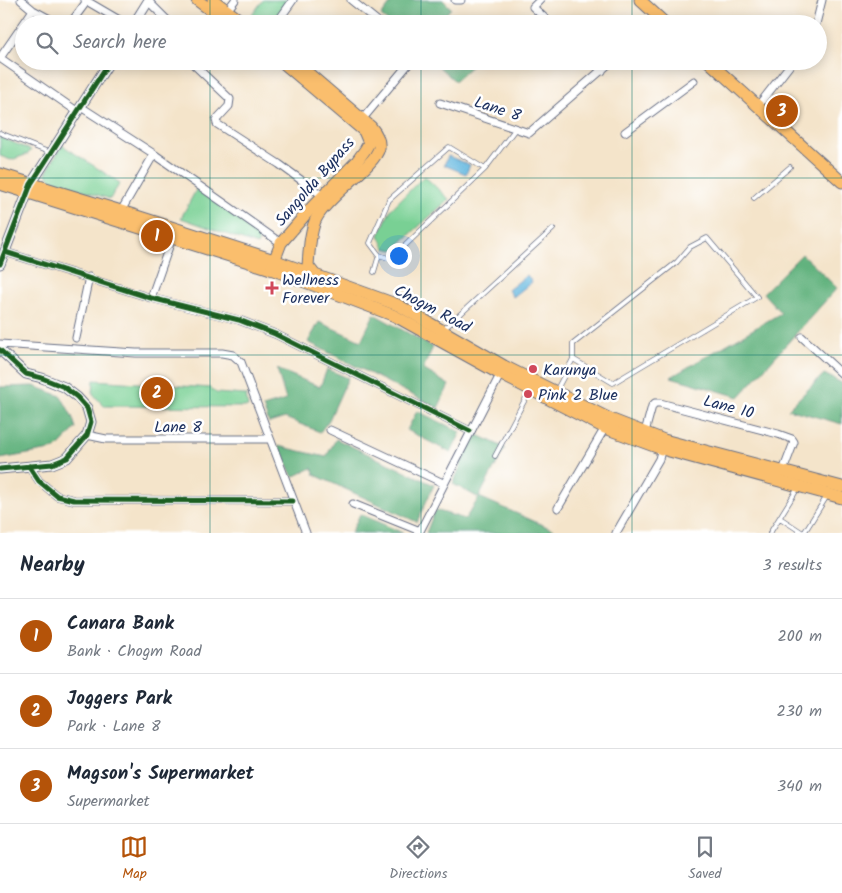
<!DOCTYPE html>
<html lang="en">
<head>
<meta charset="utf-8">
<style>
	body { margin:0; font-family:Kalam,sans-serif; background:#f2f2f3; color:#1f2937 }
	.you { position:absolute; left:398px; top:255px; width:18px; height:18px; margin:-12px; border:4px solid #fff; border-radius:50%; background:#1a73e8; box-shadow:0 0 0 8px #1a73e833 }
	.badge { display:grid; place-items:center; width:32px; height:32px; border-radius:50%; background:#b45309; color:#fff; font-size:16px; font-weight:700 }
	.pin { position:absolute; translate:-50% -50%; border:2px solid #fff; box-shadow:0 1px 5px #0006 }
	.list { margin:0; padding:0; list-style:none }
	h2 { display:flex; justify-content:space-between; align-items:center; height:65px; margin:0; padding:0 20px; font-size:21px }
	h2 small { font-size:16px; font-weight:400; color:#747a83 }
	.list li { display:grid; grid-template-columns:32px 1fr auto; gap:15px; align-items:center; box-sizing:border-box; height:75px; padding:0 20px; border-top:1px solid #e0e1e3 }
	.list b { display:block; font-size:19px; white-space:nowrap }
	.list p { margin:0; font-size:16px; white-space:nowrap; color:#747a83 }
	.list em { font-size:16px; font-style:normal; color:#747a83 }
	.icon { flex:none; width:28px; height:28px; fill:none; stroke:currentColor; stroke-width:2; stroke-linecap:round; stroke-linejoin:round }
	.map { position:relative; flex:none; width:842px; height:533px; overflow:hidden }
	.search { position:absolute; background:#fff; box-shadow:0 2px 12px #0003; left:15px; right:15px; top:15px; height:55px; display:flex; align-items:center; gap:12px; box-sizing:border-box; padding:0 18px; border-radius:28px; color:#747a83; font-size:19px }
	.sheet { height:290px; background:#fff }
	nav { display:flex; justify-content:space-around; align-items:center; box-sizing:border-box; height:70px; border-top:1px solid #e0e1e3; background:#fff; font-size:14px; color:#747a83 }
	nav a { display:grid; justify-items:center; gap:2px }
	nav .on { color:#b45309 }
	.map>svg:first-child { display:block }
	.green { fill:#79d094; stroke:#4a8079 }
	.forest { fill:#62b27e; stroke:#3e706e }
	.water { fill:#63b7df; stroke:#3f739e }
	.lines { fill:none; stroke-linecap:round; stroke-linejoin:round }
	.service-casing { stroke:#676e84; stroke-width:5.5 }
	.minor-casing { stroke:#676e84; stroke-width:9 }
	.tertiary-casing { stroke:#676e84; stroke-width:11 }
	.primary-casing { stroke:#676e84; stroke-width:13 }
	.trunk-casing { stroke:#676e84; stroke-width:13 }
	.service { stroke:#fff; stroke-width:4 }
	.minor { stroke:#fff; stroke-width:7 }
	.tertiary { stroke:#fff; stroke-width:9 }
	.primary { stroke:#fabe6d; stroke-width:11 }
	.trunk { stroke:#fabe6d; stroke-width:11 }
	.cycleway-casing { stroke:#fff; stroke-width:8 }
	.cycleway { stroke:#1b5e20; stroke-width:5 }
	.grid { fill:none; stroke:#0f766e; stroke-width:1; stroke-opacity:0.55 }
	.poi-dot { fill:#d1495b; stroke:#fff; stroke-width:2 }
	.labels { text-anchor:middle; stroke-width:5; stroke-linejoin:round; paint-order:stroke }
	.street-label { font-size:16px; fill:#1b2f5e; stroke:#fff }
	.poi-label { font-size:16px; fill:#1b2f5e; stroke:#fff; text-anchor:start }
</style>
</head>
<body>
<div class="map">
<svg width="842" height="533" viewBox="0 0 842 533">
	<rect width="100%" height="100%" fill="#fff"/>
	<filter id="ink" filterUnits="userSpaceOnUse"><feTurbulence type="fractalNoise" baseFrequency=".02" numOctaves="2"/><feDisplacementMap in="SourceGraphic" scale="10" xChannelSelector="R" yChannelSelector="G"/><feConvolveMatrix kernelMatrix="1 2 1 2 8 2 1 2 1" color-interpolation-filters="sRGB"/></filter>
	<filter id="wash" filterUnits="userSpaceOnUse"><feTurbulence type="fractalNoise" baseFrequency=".0096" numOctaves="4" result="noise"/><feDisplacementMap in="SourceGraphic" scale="20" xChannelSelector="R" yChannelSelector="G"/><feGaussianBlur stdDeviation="1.12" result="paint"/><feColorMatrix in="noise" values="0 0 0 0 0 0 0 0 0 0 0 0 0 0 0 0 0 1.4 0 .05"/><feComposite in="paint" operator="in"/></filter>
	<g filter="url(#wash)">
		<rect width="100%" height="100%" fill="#f4e4ca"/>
		<path class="green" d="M263 0H290L273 24H264L252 15Z
			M0 137 31 150 28 154 11 160 0 156Z
			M62 145 120 183 110 199 51 180 46 173Z
			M424 176 449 199 393 250 385 248 379 235 391 209Z
			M197 188 261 235 257 245 181 218Z
			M94 380 211 388 216 393 246 395 248 407 104 406 93 394Z"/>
		<path class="forest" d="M393 0H443L451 8 438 24H391L381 16Z
			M445 61H477L455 81 439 67Z
			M802 254 837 288 739 397 671 377 781 313 763 293Z
			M374 314 433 347 423 369 449 385 438 408 308 342 319 322 361 341Z
			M277 369 320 387 327 369 348 378 329 420 320 432 285 418 269 423 263 407 286 400Z
			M824 374 842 383V424L788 409Z
			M34 386 61 396 72 416 76 428 56 449 0 459V387Z
			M417 411 461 432 451 453 407 430Z
			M474 433 505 448 479 497 561 533H426L435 510 465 519 479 498 453 484Z
			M336 439 434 485 417 522 315 475 312 468 293 477 278 446 326 457Z
			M360 514 403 533H351Z"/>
		<path class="water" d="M448 156 470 165 466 174 444 165Z
			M527 275 532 282 513 297 508 290Z"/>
	</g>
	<g filter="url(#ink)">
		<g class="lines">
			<g class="service-casing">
				<path id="service" d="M0 133 51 153
					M485 169 449 147 389 200 370 243 379 255 391 259 485 169 516 128
					M754 198 790 167
					M707 238 757 297 613 383 573 359V344L677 262 690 247Z
					M374 272 379 255
					M444 329 553 229
					M556 391 573 359
					M495 456 529 392
					M780 518 803 533
					M770 533 798 488
					M804 533 827 496"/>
			</g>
			<g class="minor-casing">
				<path id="minor" d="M21 0 33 10 59 24
					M85 0 126 24
					M351 0 381 24
					M455 0H461
					M540 0 533 7 551 24
					M148 1 171 24
					M226 12 235 0
					M70 24 87 1
					M276 24 293 0
					M816 24 822 0
					M0 58 78 112
					M0 58 33 10
					M190 61 230 99 229 106 216 120 217 124 279 164 323 196
					M592 61 602 71
					M440 103 529 133 612 61
					M758 106 793 61
					M81 107 154 154
					M360 122 411 61
					M625 132 694 81
					M121 211 154 154 281 243
					M5 252 151 298 239 320 275 334 470 431
					M151 298 172 238
					M802 337 842 374
					M76 338 89 277
					M0 344 136 353H222L233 355 241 362 306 533
					M330 430 443 483
					M645 432 652 406 655 403H660L778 434 792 439 794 442 783 471
					M87 435 106 439H269
					M29 466 39 481 57 496 74 500 293 501
					M353 504 420 531
					M558 508 606 426
					M419 533 501 373
					M616 533 659 459 662 447"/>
			</g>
			<g class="tertiary-casing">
				<path id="tertiary" d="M134 24 149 0
					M0 264 31 184 110 61
					M0 350 26 374 42 378 64 387 77 397 87 408 91 422 87 435 67 458 52 464 0 469"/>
			</g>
			<g class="primary-casing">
				<path id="primary" d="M213 0 245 24
					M294 61 371 127C376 133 380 141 379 148 375 166 329 195 317 217 310 229 309 252 308 266L315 275
					M0 174 121 211 271 259 398 305 504 366 610 419 664 440 842 487
					M0 184 271 269"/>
			</g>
			<g class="trunk-casing">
				<path id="trunk" d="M197 0 229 24
					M640 0 666 24
					M281 61 364 131 369 143 365 150 357 161 312 207 281 243 271 269 395 316 500 374 605 428 662 449 842 498
					M708 61 842 182"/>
			</g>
			<use href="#service" class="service"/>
			<use href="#minor" class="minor"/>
			<use href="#tertiary" class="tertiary"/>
			<use href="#primary" class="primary"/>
			<use href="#trunk" class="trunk"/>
			<g class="cycleway-casing">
				<path id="cycleway" d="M5 252 151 298 239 320 275 334 470 431
					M0 264 31 184 110 61
					M0 350 26 374 42 378 64 387 77 397 87 408 91 422 87 435 67 458 52 464 0 469
					M29 466 39 481 57 496 74 500 293 501"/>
			</g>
			<use href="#cycleway" class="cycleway"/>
		</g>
	</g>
	<path class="grid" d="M210 0V24M421 0V24M632 0V24M210 61V533M421 61V533M632 61V533M0 178H842M0 355H842"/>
	<g class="poi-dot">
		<path d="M269.5 280.5h5v5h5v5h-5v5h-5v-5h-5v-5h5z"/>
		<circle cx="533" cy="369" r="5"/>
		<circle cx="528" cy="394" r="5"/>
	</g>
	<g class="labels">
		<g class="street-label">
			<text transform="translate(498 108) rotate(18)" y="6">Lane 8</text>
			<text transform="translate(314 181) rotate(-49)" y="6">Sangolda Bypass</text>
			<text transform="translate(433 308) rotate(28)" y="6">Chogm Road</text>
			<text transform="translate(729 406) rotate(15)" y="6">Lane 10</text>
			<text x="178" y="432">Lane 8</text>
		</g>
		<g class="poi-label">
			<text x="282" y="285">Wellness<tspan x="282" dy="18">Forever</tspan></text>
			<text x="543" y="375">Karunya</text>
			<text x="538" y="400">Pink 2 Blue</text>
		</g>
	</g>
</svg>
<div class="you"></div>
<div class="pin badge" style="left:157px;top:236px">1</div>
<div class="pin badge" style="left:157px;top:393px">2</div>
<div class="pin badge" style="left:782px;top:111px">3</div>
<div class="search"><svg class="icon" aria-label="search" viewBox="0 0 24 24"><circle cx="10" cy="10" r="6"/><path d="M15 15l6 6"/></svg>Search here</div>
</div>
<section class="sheet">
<h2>Nearby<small>3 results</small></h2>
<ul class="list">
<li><span class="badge">1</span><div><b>Canara Bank</b><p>Bank · Chogm Road</p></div><em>200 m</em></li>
<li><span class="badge">2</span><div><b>Joggers Park</b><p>Park · Lane 8</p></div><em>230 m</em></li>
<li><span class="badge">3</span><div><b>Magson's Supermarket</b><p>Supermarket</p></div><em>340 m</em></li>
</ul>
</section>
<nav>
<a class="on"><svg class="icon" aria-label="map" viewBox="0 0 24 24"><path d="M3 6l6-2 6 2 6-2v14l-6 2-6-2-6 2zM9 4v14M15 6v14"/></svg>Map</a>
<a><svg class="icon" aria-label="directions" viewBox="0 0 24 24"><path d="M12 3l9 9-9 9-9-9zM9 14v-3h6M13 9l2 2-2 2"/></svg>Directions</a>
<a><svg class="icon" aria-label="saved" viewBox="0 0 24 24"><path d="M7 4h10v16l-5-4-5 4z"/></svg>Saved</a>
</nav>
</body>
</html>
